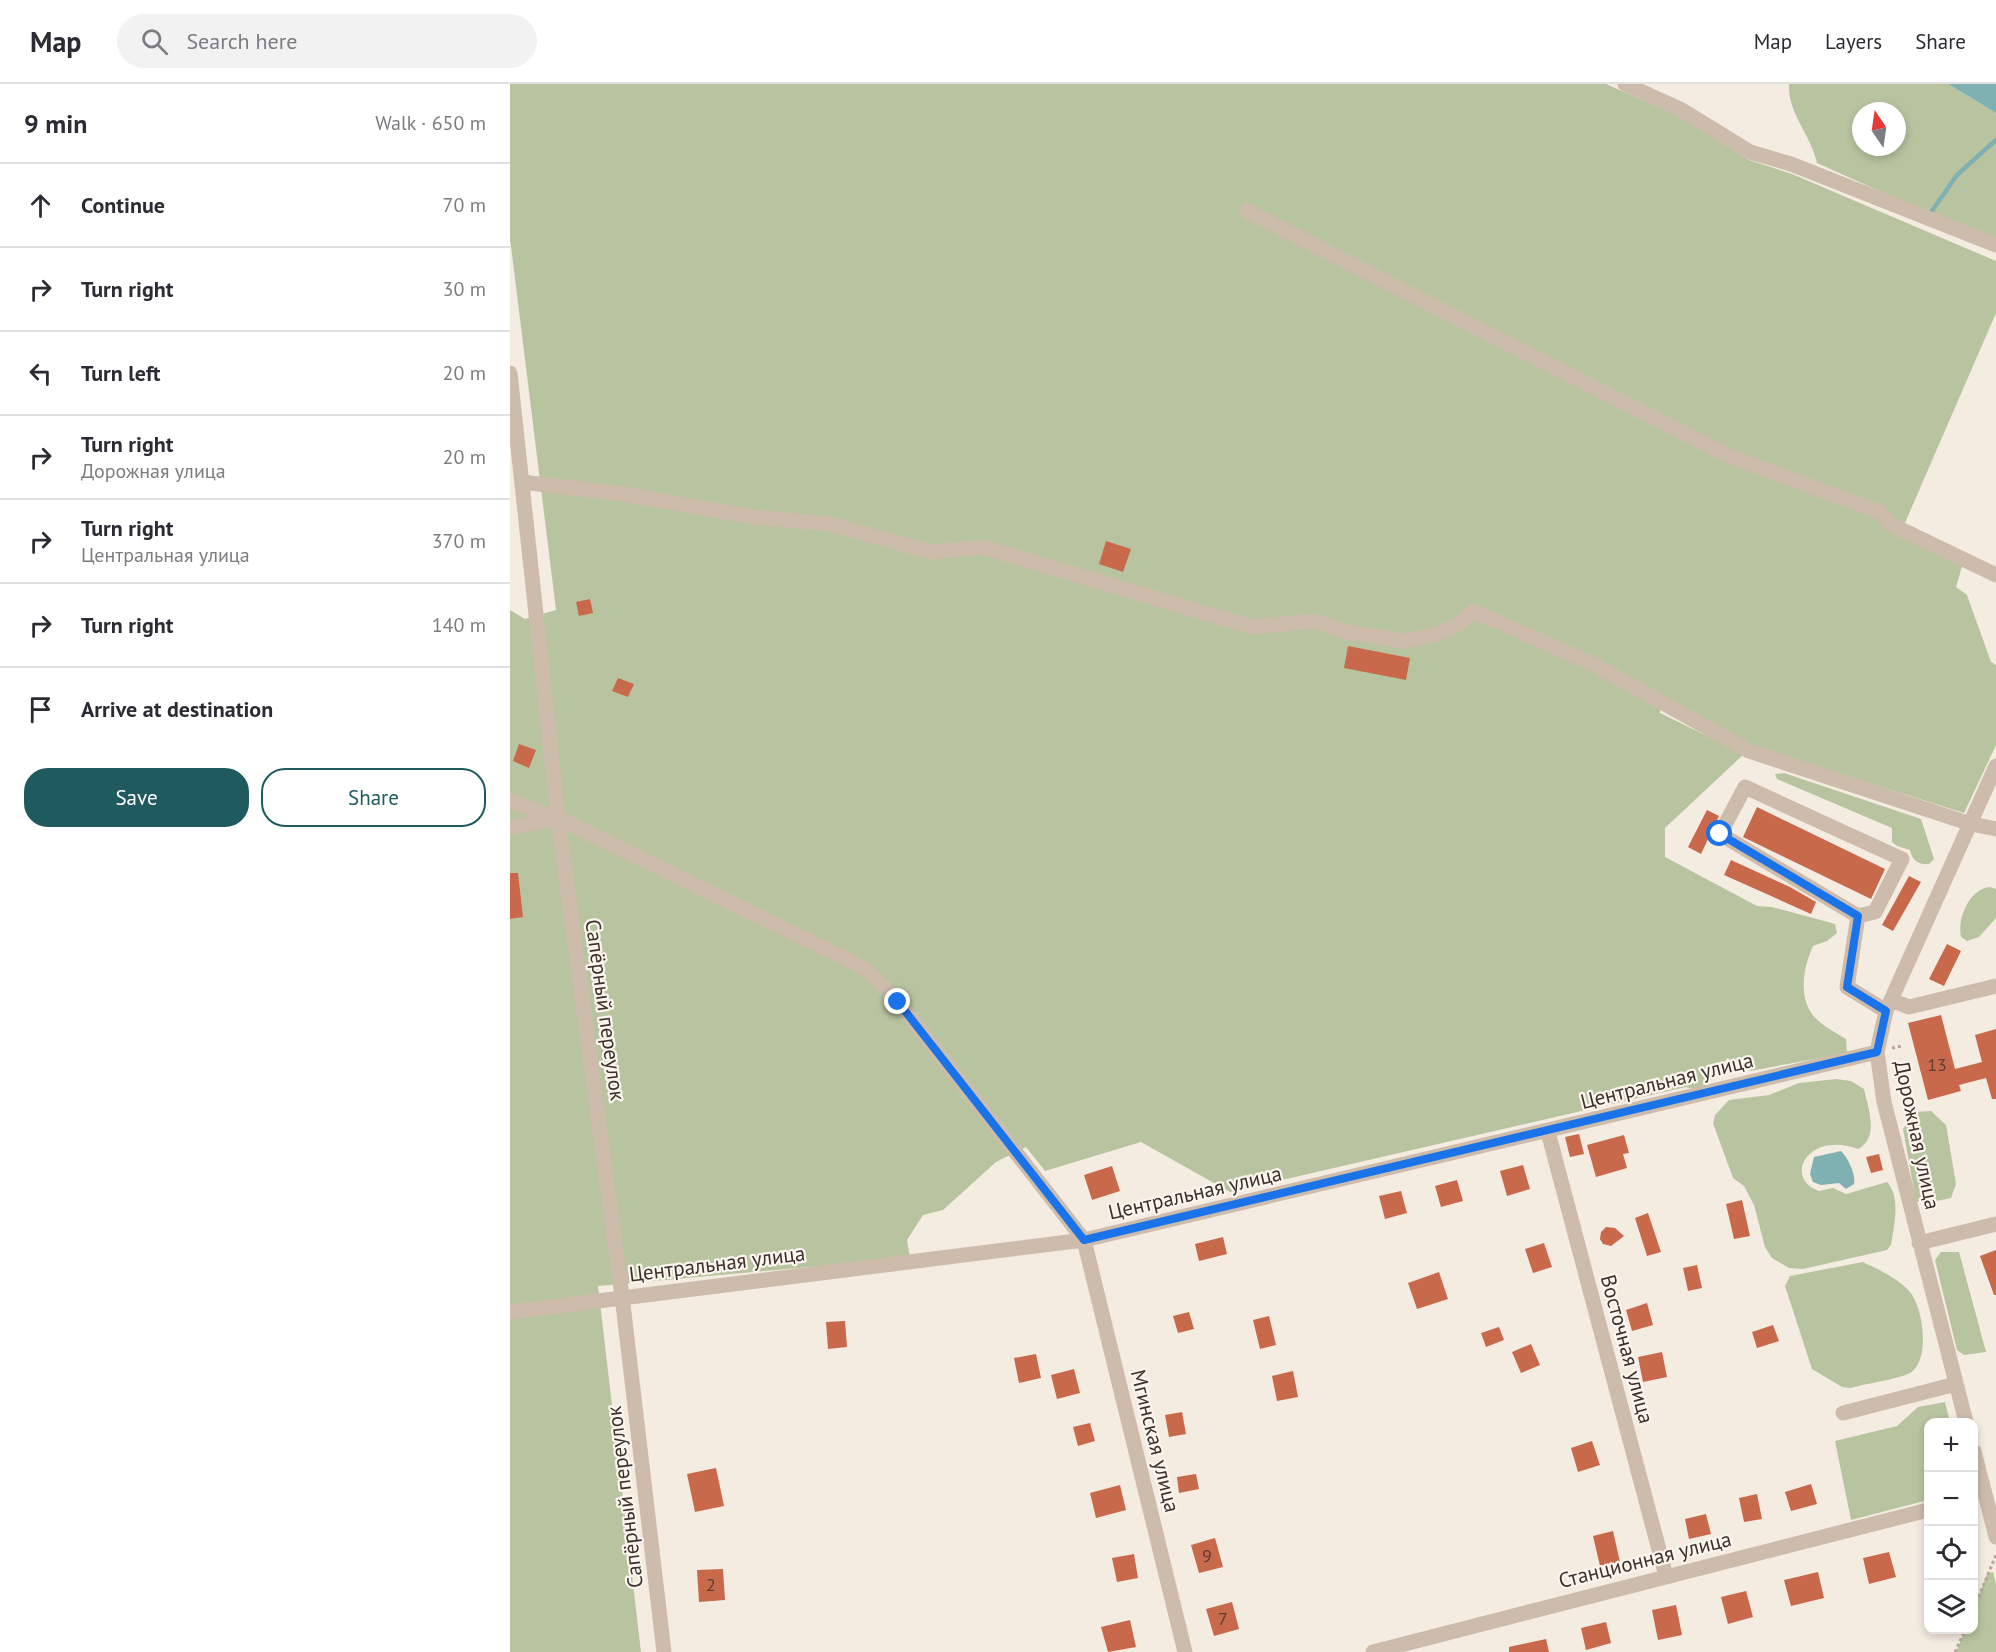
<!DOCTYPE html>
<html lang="en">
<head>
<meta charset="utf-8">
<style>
	body { margin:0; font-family:"PT Sans",sans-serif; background:#f2f2f3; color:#2b2b33 }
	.controls { position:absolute; right:18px; bottom:18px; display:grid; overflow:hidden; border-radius:12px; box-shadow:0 3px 9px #0003 }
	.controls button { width:54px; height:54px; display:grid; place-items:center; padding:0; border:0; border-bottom:2px solid #e1e1e2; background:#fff; color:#2b2b33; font:30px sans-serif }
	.compass { position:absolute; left:1342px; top:18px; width:54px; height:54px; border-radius:50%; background:#fff; box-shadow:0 3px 9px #0003; rotate:347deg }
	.stop { position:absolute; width:18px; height:18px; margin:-14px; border:4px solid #1a73e8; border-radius:50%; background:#fff }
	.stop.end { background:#1a73e8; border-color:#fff; box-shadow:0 2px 6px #0008 }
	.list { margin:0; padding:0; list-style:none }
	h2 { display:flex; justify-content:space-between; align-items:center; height:78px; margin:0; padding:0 24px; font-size:26px }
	h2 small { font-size:20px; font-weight:400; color:#7c7c81 }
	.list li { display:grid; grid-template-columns:39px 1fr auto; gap:18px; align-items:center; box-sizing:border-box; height:84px; padding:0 24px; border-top:2px solid #e1e1e2 }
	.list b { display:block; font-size:22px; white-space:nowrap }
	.list p { margin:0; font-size:20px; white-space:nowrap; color:#7c7c81 }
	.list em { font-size:20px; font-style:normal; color:#7c7c81 }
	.actions { display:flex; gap:12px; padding:18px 24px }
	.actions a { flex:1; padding:14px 0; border:2px solid #1f5a5e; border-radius:24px; text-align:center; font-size:21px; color:#1f5a5e }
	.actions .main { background:#1f5a5e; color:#fff }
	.icon { flex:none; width:33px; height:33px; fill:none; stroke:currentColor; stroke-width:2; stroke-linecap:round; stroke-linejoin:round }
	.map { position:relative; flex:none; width:1486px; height:1568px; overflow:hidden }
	header { display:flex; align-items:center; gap:36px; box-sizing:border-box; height:84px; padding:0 30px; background:#fff; border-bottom:2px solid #e1e1e2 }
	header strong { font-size:28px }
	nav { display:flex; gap:33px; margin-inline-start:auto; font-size:21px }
	.search { width:420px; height:54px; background:#f2f2f3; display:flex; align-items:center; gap:15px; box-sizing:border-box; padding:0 21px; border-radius:33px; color:#7c7c81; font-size:22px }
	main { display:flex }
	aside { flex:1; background:#fff }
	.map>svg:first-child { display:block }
	.green { fill:#b8c4a0; fill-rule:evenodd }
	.water { fill:#7fb0b2 }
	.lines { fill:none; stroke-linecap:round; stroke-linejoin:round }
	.stream { stroke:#7fb0b2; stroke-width:4.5 }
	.building { fill:#c8694b }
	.path { stroke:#b9a596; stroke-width:3; stroke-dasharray:3 3; stroke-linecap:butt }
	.minor { stroke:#cdbbac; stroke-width:15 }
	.route { stroke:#1a73e8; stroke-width:8 }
	.labels { text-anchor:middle; stroke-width:4.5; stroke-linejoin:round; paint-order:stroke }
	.number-label { font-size:18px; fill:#5e3e33 }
	.street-label { font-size:21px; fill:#3b302b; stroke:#fbf5ee }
</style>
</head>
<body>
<header>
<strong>Map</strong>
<div class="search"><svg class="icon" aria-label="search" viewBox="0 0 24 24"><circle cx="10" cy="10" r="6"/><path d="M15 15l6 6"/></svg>Search here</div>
<nav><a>Map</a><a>Layers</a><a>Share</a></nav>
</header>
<main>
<aside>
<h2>9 min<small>Walk · 650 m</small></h2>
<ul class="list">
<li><svg class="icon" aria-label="ahead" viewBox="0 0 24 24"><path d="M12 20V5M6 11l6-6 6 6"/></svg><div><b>Continue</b></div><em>70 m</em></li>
<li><svg class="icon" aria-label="right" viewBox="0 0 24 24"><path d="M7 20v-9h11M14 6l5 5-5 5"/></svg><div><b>Turn right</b></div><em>30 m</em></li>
<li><svg class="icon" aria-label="left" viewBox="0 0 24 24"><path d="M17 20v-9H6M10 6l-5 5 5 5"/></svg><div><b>Turn left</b></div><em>20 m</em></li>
<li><svg class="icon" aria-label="right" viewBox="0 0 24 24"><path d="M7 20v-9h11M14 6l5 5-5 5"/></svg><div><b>Turn right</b><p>Дорожная улица</p></div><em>20 m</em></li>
<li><svg class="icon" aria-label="right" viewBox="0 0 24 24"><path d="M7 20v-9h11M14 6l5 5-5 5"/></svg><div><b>Turn right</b><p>Центральная улица</p></div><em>370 m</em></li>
<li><svg class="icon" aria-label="right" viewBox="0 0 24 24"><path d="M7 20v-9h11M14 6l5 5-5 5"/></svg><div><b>Turn right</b></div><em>140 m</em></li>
<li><svg class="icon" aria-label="arrive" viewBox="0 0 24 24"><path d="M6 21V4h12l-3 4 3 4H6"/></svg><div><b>Arrive at destination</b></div></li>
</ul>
<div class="actions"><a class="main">Save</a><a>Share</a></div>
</aside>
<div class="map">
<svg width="1486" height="1568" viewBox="0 0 1486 1568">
	<rect width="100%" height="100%" fill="#f4ebe1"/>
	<path class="green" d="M0 0H1096L1169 32 1239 76 1282 90 1486 177V229L1391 448 1453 479 1446 503 1457 511 1481 578 1486 581V661L1454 729 1242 662 1151 610 1150 629 1234 670 1155 744V773L1247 822 1262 823 1325 840 1327 849 1317 857 1303 862C1294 882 1288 910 1302 930 1310 941 1325 948 1336 955L1337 969 1240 987 1228 983 1218 974C1204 986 1201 1011 1176 1003L720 1108 631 1058 535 1087 516 1063 486 1078 433 1126 413 1131 397 1156 400 1174 88 1202 131 1568H0V526L15 535 46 526 0 154Z
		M1279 0H1438L1486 29V154L1409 125 1307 79C1301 51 1277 28 1279 0ZM1351 27H1387V63H1351Z
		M1274 689 1411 735 1424 775 1419 780C1409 781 1402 777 1400 766L1387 762 1382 758V744L1267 695 1265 690Z
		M1480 803 1486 805V834L1469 853 1457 857 1451 853C1447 835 1459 805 1480 803Z
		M1326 995 1341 997 1354 1005C1358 1024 1370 1053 1348 1065 1297 1046 1273 1095 1309 1107L1323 1104 1336 1110 1377 1098C1391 1113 1384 1142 1381 1161L1377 1166 1293 1185 1279 1184 1262 1174 1255 1163 1244 1121 1234 1102 1223 1094 1203 1039 1205 1031 1219 1016 1259 1011 1289 999Z
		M1421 1027 1436 1041 1446 1100 1441 1114 1417 1119 1406 1117 1393 1045 1405 1028Z
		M1431 1168H1449L1476 1268 1454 1271 1447 1266 1425 1176Z
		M1353 1178C1369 1186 1388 1194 1400 1208 1413 1223 1421 1277 1400 1289 1386 1296 1357 1299 1341 1304L1332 1303 1302 1285 1275 1202 1280 1192Z
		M1435 1318 1440 1338H1418V1416L1341 1436 1325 1357 1387 1342 1408 1323Z
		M1483 1488 1486 1500V1568H1446L1455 1546H1464V1524L1477 1490Z"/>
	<path class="water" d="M1438 0H1486V29Z
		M1331 1067C1338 1074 1346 1090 1344 1100L1336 1105 1329 1099 1311 1101 1303 1098 1300 1090 1304 1073Z"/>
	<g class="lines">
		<path class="stream" d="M1419 131 1447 91 1486 56"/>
	</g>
	<path class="building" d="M596 457 621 465 613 488 589 480Z
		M80 515 83 529 69 532 66 518Z
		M838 562 900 574 896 596 834 584Z
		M108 594 124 600 118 613 102 607Z
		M9 660 26 666 19 684 3 677Z
		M1247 723 1375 785 1361 815 1233 753Z
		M1197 726 1209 732 1191 770 1178 763Z
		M1221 776 1280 803 1306 818 1301 830 1214 791Z
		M0 789H8L13 833 0 835Z
		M1399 792 1411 798 1383 847 1372 841Z
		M1437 860 1451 867 1434 902 1419 895Z
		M1431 931 1445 985 1472 978 1465 951 1486 945V1015H1482L1476 994 1449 1001 1451 1007 1418 1016 1398 939Z
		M1069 1050 1074 1070 1060 1073 1055 1053Z
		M1114 1051 1119 1069 1113 1070 1117 1084 1086 1093 1077 1061Z
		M1369 1070 1373 1086 1361 1089 1356 1073Z
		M1013 1081 1020 1105 997 1112 990 1087Z
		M602 1082 610 1107 582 1116 574 1091Z
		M947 1096 953 1117 931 1123 925 1102Z
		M891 1107 897 1129 875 1135 869 1112Z
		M1232 1116 1240 1152 1224 1155 1216 1120Z
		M1138 1129 1151 1168 1137 1172 1125 1134Z
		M1096 1143 1105 1144 1114 1152 1101 1162 1093 1160 1090 1155 1091 1148Z
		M713 1153 717 1170 689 1177 685 1160Z
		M1034 1159 1042 1183 1023 1189 1015 1165Z
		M1486 1166V1211H1484L1470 1172Z
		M1187 1181 1192 1204 1178 1207 1173 1184Z
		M929 1188 938 1215 907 1225 898 1199Z
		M1137 1219 1143 1241 1122 1247 1116 1226Z
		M679 1228 684 1245 668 1249 663 1232Z
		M759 1232 766 1261 750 1265 743 1236Z
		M335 1237 337 1263 318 1265 316 1238Z
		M1263 1241 1269 1257 1247 1264 1242 1248Z
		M989 1243 994 1256 976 1263 971 1249Z
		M1021 1260 1030 1281 1011 1289 1002 1268Z
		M1152 1268 1157 1293 1133 1298 1128 1273Z
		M526 1270 531 1294 509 1299 504 1274Z
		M564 1285 570 1309 547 1315 541 1291Z
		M783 1287 788 1313 767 1317 762 1292Z
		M672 1328 676 1350 659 1353 655 1331Z
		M580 1339 585 1357 568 1362 563 1343Z
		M1082 1357 1090 1381 1068 1388 1061 1364Z
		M206 1384 214 1422 185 1428 177 1390Z
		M686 1390 689 1405 669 1409 667 1393Z
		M1301 1400 1307 1420 1281 1427 1275 1408Z
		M610 1401 616 1426 586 1434 580 1409Z
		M1247 1410 1252 1435 1234 1438 1229 1414Z
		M1196 1430 1201 1450 1179 1455 1175 1435Z
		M1103 1447 1110 1478 1090 1482 1083 1452Z
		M705 1454 713 1483 689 1489 681 1461Z
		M1379 1468 1386 1493 1359 1500 1353 1474Z
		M624 1470 628 1494 607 1498 602 1474Z
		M213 1485 215 1516 189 1518 187 1486Z
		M1308 1488 1314 1514 1281 1522 1274 1496Z
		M1236 1507 1243 1533 1218 1540 1211 1513Z
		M722 1518 729 1545 704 1552 696 1525Z
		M1166 1521 1172 1551 1148 1556 1142 1526Z
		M620 1536 626 1563 598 1568 591 1543Z
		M1096 1538 1101 1559 1076 1566 1071 1544Z
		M1036 1555 1039 1568H999V1563Z"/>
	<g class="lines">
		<path class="path" d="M1382 964 1392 962
			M1464 1524 1486 1471
			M1445 1568 1455 1546"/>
		<path class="minor" d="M1115 0 1170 25 1240 68 1281 80 1486 161
			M737 127 1219 372 1370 428 1380 440 1486 491
			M0 289 48 734 112 1212 154 1568
			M12 398 113 410 244 433 319 440 422 468 473 463 742 543 803 537 837 548 894 557 925 551 949 540 963 527 1083 580 1239 667 1461 740 1486 745
			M0 717 48 734 336 875 358 887 388 917 574 1156 675 1568
			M0 744 48 734
			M1348 832 1365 828 1392 775 1235 703 1210 750 1348 832 1337 903 1376 927
			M1381 916 1399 923 1486 902
			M1038 1048 1156 1492
			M1409 1159 1486 1140
			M0 1228 574 1156 1367 968
			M1333 1329 1446 1300
			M1456 1338 1374 1018 1367 968 1376 927 1486 682
			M1464 1367 1486 1453
			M863 1568 1418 1426"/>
	</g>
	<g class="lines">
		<path class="route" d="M388 918 574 1156 1367 968 1376 927 1337 903 1348 832 1210 750"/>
	</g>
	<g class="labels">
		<g class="number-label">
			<text x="1427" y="987">13</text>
			<text x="697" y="1478">9</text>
			<text x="201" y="1507">2</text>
			<text x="713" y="1541">7</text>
		</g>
		<g class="street-label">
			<text transform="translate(95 926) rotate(82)" y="7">Сапёрный переулок</text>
			<text transform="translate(1157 997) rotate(-14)" y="7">Центральная улица</text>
			<text transform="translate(1407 1051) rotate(78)" y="7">Дорожная улица</text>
			<text transform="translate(685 1109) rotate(-13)" y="7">Центральная улица</text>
			<text transform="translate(207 1180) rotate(-7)" y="7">Центральная улица</text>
			<text transform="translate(1117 1265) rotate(75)" y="7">Восточная улица</text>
			<text transform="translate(645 1357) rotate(76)" y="7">Мгинская улица</text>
			<text transform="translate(115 1413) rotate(-97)" y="7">Сапёрный переулок</text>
			<text transform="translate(1135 1476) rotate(-14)" y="7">Станционная улица</text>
		</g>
	</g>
</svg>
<div class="controls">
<button>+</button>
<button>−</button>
<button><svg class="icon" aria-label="locate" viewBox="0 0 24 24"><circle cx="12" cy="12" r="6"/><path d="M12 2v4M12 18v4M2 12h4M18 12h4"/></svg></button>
<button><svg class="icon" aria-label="layers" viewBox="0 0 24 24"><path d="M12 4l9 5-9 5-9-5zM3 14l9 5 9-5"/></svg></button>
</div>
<svg class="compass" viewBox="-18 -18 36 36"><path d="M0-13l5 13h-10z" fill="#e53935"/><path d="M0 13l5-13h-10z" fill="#7c7c81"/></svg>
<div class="stop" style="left:1210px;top:750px"></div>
<div class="stop end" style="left:388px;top:918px"></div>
</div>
</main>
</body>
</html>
